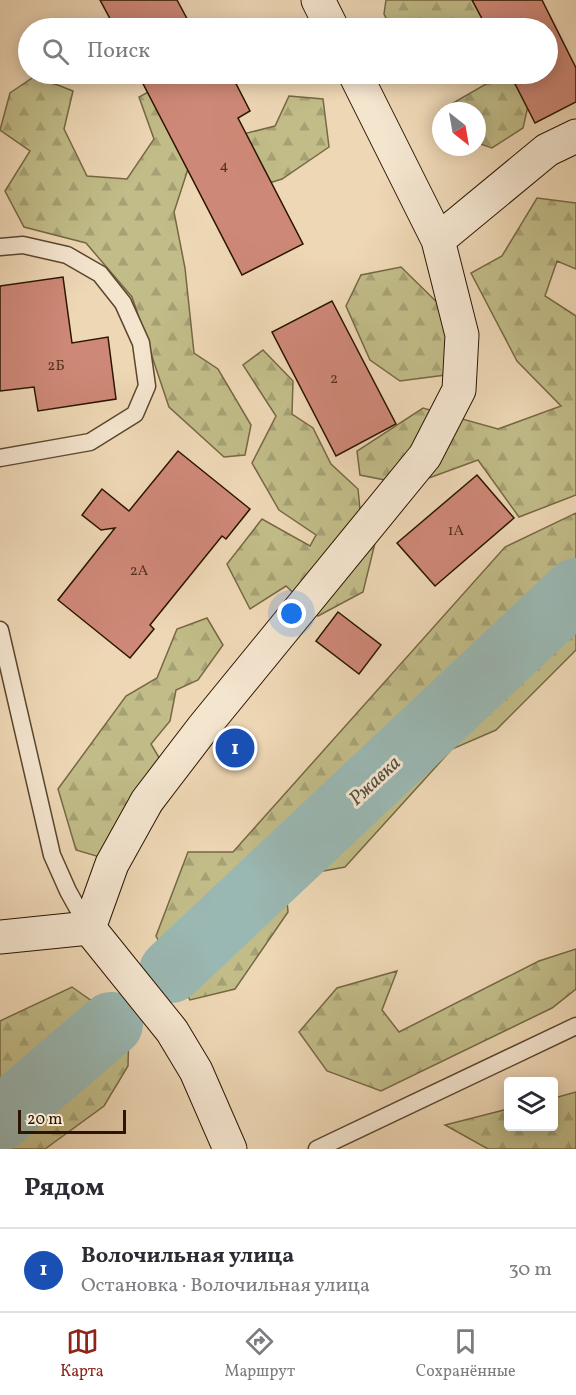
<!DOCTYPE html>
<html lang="ru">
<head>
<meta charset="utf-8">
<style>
	body { margin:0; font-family:Vollkorn,serif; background:#f2f2f3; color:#2b2b33 }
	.controls { position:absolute; right:18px; bottom:18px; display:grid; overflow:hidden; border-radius:6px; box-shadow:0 3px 15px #0003 }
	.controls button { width:54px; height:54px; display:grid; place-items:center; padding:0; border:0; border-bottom:2px solid #e1e1e2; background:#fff; color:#2b2b33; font:30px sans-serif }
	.compass { position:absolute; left:432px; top:102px; width:54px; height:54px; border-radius:50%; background:#fff; box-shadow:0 3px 15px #0003; rotate:149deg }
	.scale { position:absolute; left:18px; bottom:15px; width:108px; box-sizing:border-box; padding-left:6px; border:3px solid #2b1500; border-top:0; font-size:16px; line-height:21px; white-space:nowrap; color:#2b1500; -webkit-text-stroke:4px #f4e5cf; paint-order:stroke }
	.you { position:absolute; left:292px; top:614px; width:21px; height:21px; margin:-15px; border:4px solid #fff; border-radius:50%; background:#1a73e8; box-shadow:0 0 0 9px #1a73e833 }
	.badge { display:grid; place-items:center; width:39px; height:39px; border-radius:50%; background:#8f2418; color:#fff; font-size:20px; font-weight:700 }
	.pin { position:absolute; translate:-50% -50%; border:3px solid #fff; box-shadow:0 2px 6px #0006 }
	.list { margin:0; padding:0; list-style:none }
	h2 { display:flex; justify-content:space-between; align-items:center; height:78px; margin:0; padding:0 24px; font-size:26px }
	h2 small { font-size:20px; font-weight:400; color:#7c7c81 }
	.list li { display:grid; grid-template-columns:39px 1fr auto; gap:18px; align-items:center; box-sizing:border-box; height:84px; padding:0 24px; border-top:2px solid #e1e1e2 }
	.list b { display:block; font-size:22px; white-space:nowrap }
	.list p { margin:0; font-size:20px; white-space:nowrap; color:#7c7c81 }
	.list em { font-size:20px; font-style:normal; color:#7c7c81 }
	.icon { flex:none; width:33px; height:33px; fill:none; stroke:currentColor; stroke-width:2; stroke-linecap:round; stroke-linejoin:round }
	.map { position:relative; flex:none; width:576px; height:1149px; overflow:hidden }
	.search { position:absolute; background:#fff; box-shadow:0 3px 15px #0003; left:18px; right:18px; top:18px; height:66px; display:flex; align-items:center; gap:15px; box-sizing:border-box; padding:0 21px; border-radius:33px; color:#7c7c81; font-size:22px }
	.sheet { height:162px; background:#fff }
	nav { display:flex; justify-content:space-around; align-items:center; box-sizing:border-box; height:84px; border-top:2px solid #e1e1e2; background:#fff; font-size:16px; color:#7c7c81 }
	nav a { display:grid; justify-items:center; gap:3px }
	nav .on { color:#8f2418 }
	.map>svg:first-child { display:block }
	.forest { fill:url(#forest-firs); stroke:#766844; stroke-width:1.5 }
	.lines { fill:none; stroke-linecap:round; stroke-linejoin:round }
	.river { stroke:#9ab8b3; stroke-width:64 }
	.building { fill:#ce8877; stroke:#2b1500; stroke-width:1.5 }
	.lane-casing { stroke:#5c462d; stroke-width:19 }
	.secondary-casing { stroke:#2b1500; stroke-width:35 }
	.lane { stroke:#f4e5cf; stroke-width:16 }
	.secondary { stroke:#f4e5cf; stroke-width:33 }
	.labels { text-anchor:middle; stroke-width:6; stroke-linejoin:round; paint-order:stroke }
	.number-label { font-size:15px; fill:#54321e }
	.water-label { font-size:20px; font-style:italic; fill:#524e3f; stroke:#f4e5cf }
</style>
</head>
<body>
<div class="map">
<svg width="576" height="1149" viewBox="0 0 576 1149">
	<defs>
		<pattern id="forest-firs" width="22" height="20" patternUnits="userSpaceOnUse" patternTransform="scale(1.5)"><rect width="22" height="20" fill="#c1bc88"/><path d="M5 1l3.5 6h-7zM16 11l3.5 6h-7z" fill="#a6a174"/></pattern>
	</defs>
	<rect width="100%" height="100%" fill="#eed7b5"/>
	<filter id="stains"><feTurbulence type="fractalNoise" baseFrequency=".00333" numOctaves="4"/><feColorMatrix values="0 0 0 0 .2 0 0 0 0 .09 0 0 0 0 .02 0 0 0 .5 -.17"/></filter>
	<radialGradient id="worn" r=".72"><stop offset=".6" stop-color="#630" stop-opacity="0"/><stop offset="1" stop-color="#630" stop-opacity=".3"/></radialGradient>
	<path class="forest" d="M386 0H500L497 5 508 28H391L384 14Z
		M181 74H214L230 102 201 129 174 212 185 268 194 353 218 369 251 425 245 455 224 457 169 407 132 297 86 243 24 227 5 191 30 151 0 130 10 93 35 76 73 91 64 129 87 176 127 179 154 139 139 97Z
		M498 77 533 84 523 128 492 148 477 143V111L441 110Z
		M289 96 323 99 329 147 282 179 250 189 224 139 275 126Z
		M537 198 576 203V269L557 261 545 296 576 316V495L519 517 478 460 410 485 360 475 357 451 423 408 498 429 561 406 517 361 471 273 502 256Z
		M401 267 451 316 453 374 400 381 370 360 346 306 361 275Z
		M263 350 293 381 292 414 313 428 331 464 358 489 361 520 376 539 363 592 318 616 286 586 250 609 227 564 262 519 310 546 316 535 279 510 252 463 276 416 243 365Z
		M576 513V650L496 730 452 749 345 867 285 878 288 912 235 989 190 1000 156 936 188 852H233L505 547Z
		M207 618 223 645 198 680 176 690 170 721 151 744 177 788 123 864 76 850 58 789 126 696 157 678 177 629Z
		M576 949V989L552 1008 381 1091 327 1071 299 1032 337 988 397 971 382 1010 399 1032 539 961Z
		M72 987 129 1027 128 1066 104 1106 45 1149H0V1021Z
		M576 1092V1149H488L445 1125 508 1109V1126H554V1098Z"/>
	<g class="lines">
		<path class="river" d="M171 971 576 590
			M0 1119 111 1024"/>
	</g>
	<path class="building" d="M100 0H177L192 28H115Z
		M472 0H542L576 68V102L535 123 510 74H548V28H487Z
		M138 74H231L250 111 238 118 303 244 242 275Z
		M63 277 72 343 108 337 116 399 38 411 34 387 0 391V286Z
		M332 301 396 424 336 456 272 332Z
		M178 451 250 509 226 539 222 536 150 625 154 629 130 658 58 600 115 528 101 530 82 515 102 489 129 511Z
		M477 475 514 518 435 586 397 543Z
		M338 612 381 645 359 674 316 641Z"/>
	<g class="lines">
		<g class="lane-casing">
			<path id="lane" d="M0 247 23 245 67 255 100 274 123 303 141 343 147 386 135 414 90 442 0 458
				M0 630 52 855 68 891 88 927
				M317 1149 576 1026"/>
		</g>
		<g class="secondary-casing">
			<path id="secondary" d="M318 0 332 28
				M438 240 547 150 576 136
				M89 928 112 864 147 801 202 729 425 456 459 390 462 335 438 240 355 74
				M89 928 172 1031 196 1071 230 1149
				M0 937 89 928"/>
		</g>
		<use href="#lane" class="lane"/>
		<use href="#secondary" class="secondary"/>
	</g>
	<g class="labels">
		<g class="number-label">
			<text x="224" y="170">4</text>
			<text x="56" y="370">2Б</text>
			<text x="334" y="383">2</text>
			<text x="456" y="535">1А</text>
			<text x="139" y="575">2А</text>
		</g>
		<g class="water-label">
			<text transform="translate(374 780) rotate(-43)" y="7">Ржавка</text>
		</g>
	</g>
	<rect width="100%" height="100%" filter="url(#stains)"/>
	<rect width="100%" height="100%" fill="url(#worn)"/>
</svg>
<div class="controls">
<button><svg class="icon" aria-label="layers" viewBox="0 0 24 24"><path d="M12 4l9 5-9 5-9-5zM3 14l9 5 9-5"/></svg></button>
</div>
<svg class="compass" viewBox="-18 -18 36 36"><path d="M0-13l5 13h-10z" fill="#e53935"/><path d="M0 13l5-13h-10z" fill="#7c7c81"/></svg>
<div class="scale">20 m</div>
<div class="you"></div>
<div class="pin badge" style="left:235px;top:748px;background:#1a4fb4">1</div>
<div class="search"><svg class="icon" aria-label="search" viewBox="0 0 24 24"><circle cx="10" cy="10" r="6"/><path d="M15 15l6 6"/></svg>Поиск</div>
</div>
<section class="sheet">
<h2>Рядом<small></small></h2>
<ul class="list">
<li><span class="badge" style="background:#1a4fb4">1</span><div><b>Волочильная улица</b><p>Остановка · Волочильная улица</p></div><em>30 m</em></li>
</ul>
</section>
<nav>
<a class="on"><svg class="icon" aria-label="map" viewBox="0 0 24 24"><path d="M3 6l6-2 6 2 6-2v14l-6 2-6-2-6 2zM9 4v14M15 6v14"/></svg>Карта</a>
<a><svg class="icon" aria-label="directions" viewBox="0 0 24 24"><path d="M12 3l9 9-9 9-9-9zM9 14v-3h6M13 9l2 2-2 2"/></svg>Маршрут</a>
<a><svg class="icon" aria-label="saved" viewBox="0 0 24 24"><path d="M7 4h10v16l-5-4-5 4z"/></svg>Сохранённые</a>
</nav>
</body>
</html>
